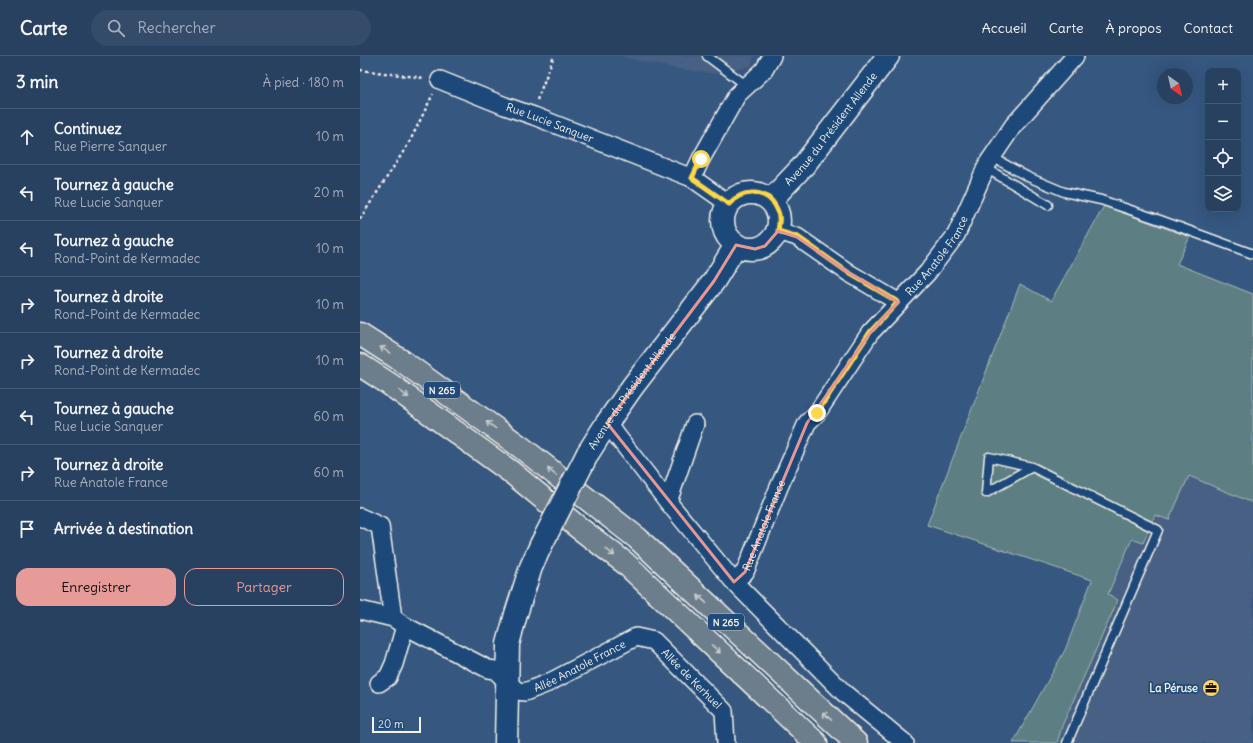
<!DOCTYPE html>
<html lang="fr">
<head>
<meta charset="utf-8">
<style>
	body { margin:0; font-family:Delius,sans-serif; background:#344c69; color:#f1f3f6 }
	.controls { position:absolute; right:12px; top:12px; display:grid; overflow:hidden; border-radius:8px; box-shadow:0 4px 16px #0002 }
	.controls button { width:36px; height:36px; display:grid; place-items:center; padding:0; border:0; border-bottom:1px solid #445a75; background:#284160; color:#f1f3f6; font:20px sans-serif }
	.compass { position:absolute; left:797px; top:12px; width:36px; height:36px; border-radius:50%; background:#284160; box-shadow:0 4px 16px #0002; rotate:146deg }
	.scale { position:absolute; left:12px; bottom:10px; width:49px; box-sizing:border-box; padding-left:4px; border:2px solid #f4f1e8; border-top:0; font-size:11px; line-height:14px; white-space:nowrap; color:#f4f1e8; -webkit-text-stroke:3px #1f4a7a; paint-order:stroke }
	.stop { position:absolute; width:12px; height:12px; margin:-9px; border:3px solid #ffd54a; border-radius:50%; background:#fff }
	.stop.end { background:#ffd54a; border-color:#fff; box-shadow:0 1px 4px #0008 }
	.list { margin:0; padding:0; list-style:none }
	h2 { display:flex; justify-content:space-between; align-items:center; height:52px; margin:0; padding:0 16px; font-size:17px }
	h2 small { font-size:13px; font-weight:400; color:#a5afbd }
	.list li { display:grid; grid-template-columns:26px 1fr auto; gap:12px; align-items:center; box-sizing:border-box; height:56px; padding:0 16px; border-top:1px solid #445a75 }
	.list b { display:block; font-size:15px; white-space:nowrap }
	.list p { margin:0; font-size:13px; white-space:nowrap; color:#a5afbd }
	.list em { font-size:13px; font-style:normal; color:#a5afbd }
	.actions { display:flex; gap:8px; padding:12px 16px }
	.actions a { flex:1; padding:9px 0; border:1px solid #e69b98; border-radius:12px; text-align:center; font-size:14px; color:#e69b98 }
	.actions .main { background:#e69b98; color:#111 }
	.icon { flex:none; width:22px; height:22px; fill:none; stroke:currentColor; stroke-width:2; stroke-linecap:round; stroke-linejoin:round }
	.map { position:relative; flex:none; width:893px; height:687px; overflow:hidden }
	header { display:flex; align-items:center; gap:24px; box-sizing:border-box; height:56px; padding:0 20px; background:#284160; border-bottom:1px solid #445a75 }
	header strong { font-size:19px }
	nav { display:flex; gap:22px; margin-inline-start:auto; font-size:14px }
	.search { width:280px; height:36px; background:#344c69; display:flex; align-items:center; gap:10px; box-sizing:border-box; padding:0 14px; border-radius:22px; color:#a5afbd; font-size:15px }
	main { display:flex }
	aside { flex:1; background:#284160 }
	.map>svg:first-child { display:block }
	.built { fill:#466084 }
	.green { fill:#5d7f83; stroke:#a8b8b6 }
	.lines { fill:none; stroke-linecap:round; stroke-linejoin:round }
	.lane-casing { stroke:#f4f1e8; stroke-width:11 }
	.street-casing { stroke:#f4f1e8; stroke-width:20 }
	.secondary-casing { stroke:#f4f1e8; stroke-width:25 }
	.highway-casing { stroke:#f4f1e8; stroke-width:25 }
	.path { stroke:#f4f1e8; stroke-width:2.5; stroke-dasharray:3 3; stroke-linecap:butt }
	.lane { stroke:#1f4a7a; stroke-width:8 }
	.street { stroke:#1f4a7a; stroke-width:17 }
	.secondary { stroke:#1f4a7a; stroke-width:22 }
	.highway { stroke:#6c7d8b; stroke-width:22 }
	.secondary-bridge-casing { stroke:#f4f1e8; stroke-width:25; stroke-linecap:butt }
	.secondary-bridge { stroke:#1f4a7a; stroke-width:22 }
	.oneway { stroke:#cbcecc }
	.route { stroke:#ffd54a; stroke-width:5 }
	.marked { fill:none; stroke:#e69792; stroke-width:3; stroke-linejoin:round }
	.labels { text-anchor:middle; stroke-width:3.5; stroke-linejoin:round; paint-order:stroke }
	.shield { fill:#1f4a7a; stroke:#b4bfc7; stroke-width:1 }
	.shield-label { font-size:10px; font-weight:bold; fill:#f4f1e8 }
	.street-label { font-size:11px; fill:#f4f1e8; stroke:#1f4a7a }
	.poi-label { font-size:11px; font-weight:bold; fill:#f4f1e8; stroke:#1f4a7a; text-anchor:end }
</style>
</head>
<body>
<header>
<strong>Carte</strong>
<div class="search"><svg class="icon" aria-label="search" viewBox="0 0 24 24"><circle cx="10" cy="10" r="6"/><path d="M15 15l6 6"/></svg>Rechercher</div>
<nav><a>Accueil</a><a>Carte</a><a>À propos</a><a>Contact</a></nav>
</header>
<main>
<aside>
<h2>3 min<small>À pied · 180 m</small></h2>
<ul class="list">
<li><svg class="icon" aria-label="ahead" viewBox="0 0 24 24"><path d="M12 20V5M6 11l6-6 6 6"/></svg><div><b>Continuez</b><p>Rue Pierre Sanquer</p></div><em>10 m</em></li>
<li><svg class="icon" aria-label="left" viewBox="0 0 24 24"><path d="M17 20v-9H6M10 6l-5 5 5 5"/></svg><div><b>Tournez à gauche</b><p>Rue Lucie Sanquer</p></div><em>20 m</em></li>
<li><svg class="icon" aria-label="left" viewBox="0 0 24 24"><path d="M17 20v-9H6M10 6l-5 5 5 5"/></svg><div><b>Tournez à gauche</b><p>Rond-Point de Kermadec</p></div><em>10 m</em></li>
<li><svg class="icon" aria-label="right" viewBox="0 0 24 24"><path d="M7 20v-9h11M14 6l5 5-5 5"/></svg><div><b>Tournez à droite</b><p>Rond-Point de Kermadec</p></div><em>10 m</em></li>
<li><svg class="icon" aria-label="right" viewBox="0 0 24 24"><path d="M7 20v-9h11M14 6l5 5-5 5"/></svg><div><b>Tournez à droite</b><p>Rond-Point de Kermadec</p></div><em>10 m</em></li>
<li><svg class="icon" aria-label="left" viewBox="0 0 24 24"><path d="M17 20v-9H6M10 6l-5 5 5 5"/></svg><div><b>Tournez à gauche</b><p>Rue Lucie Sanquer</p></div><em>60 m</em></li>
<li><svg class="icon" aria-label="right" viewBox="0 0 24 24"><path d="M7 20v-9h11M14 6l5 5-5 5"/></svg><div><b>Tournez à droite</b><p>Rue Anatole France</p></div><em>60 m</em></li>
<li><svg class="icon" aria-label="arrive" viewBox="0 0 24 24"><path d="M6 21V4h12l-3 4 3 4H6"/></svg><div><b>Arrivée à destination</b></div></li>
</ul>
<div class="actions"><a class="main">Enregistrer</a><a>Partager</a></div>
</aside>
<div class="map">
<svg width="893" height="687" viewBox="0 0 893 687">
	<rect width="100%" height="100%" fill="#365780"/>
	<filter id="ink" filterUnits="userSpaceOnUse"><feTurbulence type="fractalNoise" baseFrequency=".025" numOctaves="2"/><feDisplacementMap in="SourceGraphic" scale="8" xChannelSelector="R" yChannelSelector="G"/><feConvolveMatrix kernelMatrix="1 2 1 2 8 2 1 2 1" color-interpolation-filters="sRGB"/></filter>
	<g filter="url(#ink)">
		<path class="built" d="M259 0H395L393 3 392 10 358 18 316 13Z
			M744 150 830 181 817 208 893 238V687H653L705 594 732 524 567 469 660 228 691 245Z"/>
		<path class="green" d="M744 150 830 181 817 208 893 238V447L829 420 809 464 795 459 783 487 772 483 748 538 758 544 702 670 697 687H653L705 594 732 524 567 469 660 228 691 245Z"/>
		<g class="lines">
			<g class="lane-casing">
				<path id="lane" d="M347 0 387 30
					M632 101 668 121 704 136 741 144 800 164 893 198
					M626 112 688 149
					M672 411 626 437 629 401 672 411 798 474 707 687"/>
			</g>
			<g class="street-casing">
				<g id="street">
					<path id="s1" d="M80 24 145 50 174 60 332 122 369 148"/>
					<path d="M332 122 341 103 377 39 404 14 412 0"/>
					<path d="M418 175 437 181 489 217 538 246"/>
					<path d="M247 367 308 446 374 526 484 637 545 687"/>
					<path d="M308 446 335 368"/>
					<path d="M0 461 20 470 33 562"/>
					<path id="s2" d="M374 526 385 516 419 431 447 367 457 357 510 277 568 216 596 179 628 107 653 70 715 0"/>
					<path id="s3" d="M0 554 33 562 45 570 128 613 135 614 157 635 165 636 188 627 276 581 294 585 364 655 366 687"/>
					<path d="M19 627 28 621 34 608 45 570"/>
				</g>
			</g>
			<g class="secondary-casing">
				<g id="secondary">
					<circle cx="391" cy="165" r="28"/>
					<path id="s4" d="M411 144 444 109 528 0"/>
					<path id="s5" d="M228 397 247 367 273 330 354 225 376 189"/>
					<path d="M146 687 148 588 156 558 171 511 181 489"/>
				</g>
			</g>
			<g class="highway-casing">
				<path id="highway" d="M0 278 42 305 162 392 277 482 496 687
					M0 309 28 327 151 416 219 472 265 507 456 687"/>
			</g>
			<path class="path" d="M0 14 64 22
				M177 44 194 0
				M0 163 49 87 73 38"/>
			<use href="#lane" class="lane"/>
			<use href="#street" class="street"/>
			<use href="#secondary" class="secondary"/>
			<use href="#highway" class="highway"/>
			<g class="secondary-bridge-casing">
				<path id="secondary-bridge" d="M181 489 228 397"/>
			</g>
			<use href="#secondary-bridge" class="secondary-bridge"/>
		</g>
		<defs><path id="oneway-shaft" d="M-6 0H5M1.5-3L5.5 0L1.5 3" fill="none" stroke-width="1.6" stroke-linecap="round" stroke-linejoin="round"/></defs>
		<g class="oneway">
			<use href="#oneway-shaft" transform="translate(25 294) rotate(-148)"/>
			<use href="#oneway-shaft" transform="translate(44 338) rotate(36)"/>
			<use href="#oneway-shaft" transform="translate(131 369) rotate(-144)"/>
			<use href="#oneway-shaft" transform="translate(192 416) rotate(-141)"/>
			<use href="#oneway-shaft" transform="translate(250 496) rotate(38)"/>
			<use href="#oneway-shaft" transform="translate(342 543) rotate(-137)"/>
			<use href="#oneway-shaft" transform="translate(356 593) rotate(43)"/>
			<use href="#oneway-shaft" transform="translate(467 660) rotate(-137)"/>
		</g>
	</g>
	<g class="lines" filter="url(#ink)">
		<path class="route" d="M341 103 332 122 369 148C383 132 408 133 417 153 421 160 419 168 418 175L438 181 489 217 538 246 510 276 457 357"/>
	</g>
	<path class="marked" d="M418 175 437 181 489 217 538 246 510 277 447 367 385 516 374 526 247 367 354 225 376 189 395 193 405 190Z"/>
	<defs>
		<g id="office-disc" transform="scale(0.9)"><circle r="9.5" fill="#ffd166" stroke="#1f4a7a"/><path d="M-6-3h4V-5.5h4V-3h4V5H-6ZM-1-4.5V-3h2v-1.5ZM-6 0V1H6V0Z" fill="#111"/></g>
	</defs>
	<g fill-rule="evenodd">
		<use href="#office-disc" x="851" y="632"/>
	</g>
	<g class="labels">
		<g class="shield">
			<rect x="64" y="326" width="36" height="16" rx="3"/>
			<rect x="348" y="558" width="36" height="16" rx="3"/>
		</g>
		<g class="shield-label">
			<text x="82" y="338">N 265</text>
			<text x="366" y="570">N 265</text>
		</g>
		<g class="street-label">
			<text dy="4" stroke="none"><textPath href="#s1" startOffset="118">Rue Lucie Sanquer</textPath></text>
			<text dy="4" stroke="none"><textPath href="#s4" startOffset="93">Avenue du Président Allende</textPath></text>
			<text dy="4" stroke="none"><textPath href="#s2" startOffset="389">Rue Anatole France</textPath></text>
			<text dy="4" stroke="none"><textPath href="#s5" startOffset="76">Avenue du Président Allende</textPath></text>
			<text dy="4" stroke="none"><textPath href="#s2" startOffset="65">Rue Anatole France</textPath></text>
			<text dy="4" stroke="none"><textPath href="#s3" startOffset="248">Allée Anatole France</textPath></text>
			<text dy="4" stroke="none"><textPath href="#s3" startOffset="383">Allée de Kerhuel</textPath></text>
		</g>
		<g class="poi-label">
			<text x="838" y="636">La Péruse</text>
		</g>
	</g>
</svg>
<div class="controls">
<button>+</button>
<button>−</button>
<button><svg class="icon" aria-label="locate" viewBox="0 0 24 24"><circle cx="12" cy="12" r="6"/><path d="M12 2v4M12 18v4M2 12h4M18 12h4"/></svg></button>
<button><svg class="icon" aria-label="layers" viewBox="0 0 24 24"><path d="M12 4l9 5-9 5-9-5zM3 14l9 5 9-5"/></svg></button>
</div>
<svg class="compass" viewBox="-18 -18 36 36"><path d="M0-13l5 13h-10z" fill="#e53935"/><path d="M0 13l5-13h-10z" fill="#a5afbd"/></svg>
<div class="scale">20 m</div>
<div class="stop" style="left:341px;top:103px"></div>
<div class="stop end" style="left:457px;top:357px"></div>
</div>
</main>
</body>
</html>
